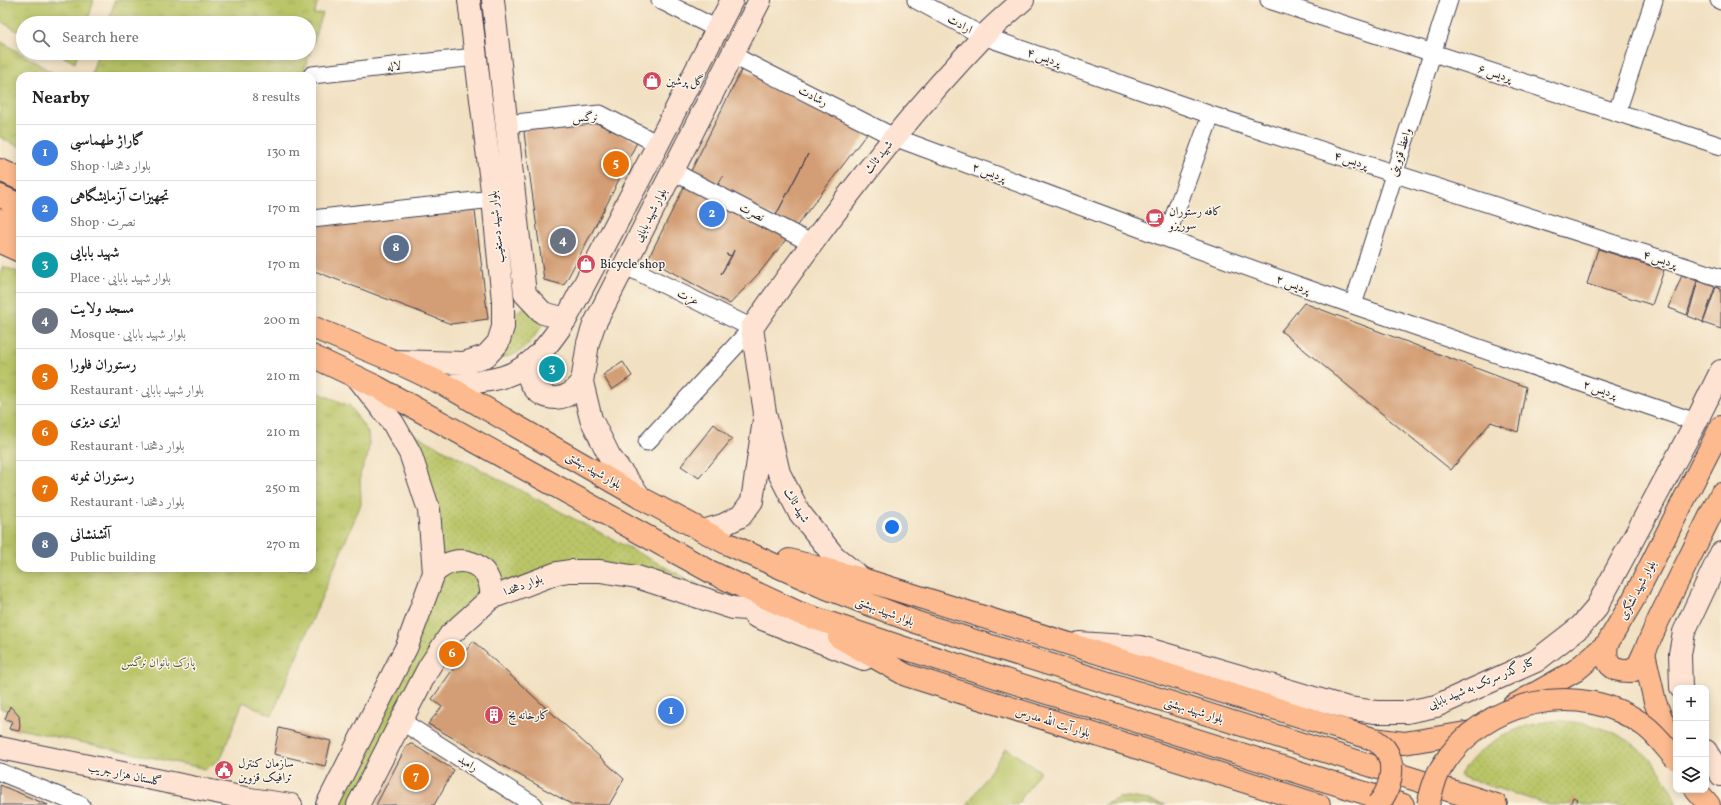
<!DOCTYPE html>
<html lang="en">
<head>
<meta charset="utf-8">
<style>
	body { margin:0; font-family:Vollkorn,Amiri,serif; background:#f6f6f6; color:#222 }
	.controls { position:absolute; right:12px; bottom:12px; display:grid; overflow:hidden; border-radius:8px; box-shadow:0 2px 10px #0003 }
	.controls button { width:36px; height:36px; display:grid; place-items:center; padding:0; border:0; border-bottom:1px solid #e0e0e0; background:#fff; color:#222; font:20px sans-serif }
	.you { position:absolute; left:892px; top:527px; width:14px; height:14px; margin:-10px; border:3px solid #fff; border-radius:50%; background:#1a73e8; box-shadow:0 0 0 6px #1a73e833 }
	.badge { display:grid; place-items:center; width:26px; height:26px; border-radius:50%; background:#0b8043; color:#fff; font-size:13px; font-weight:700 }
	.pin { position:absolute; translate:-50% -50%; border:2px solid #fff; box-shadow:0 1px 4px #0006 }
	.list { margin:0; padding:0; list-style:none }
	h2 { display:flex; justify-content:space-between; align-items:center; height:52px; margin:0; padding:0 16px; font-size:17px }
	h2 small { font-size:13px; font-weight:400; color:#767676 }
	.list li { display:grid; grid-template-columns:26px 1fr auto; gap:12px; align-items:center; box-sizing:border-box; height:56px; padding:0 16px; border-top:1px solid #e0e0e0 }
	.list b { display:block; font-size:15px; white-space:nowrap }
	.list p { margin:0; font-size:13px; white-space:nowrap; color:#767676 }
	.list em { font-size:13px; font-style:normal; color:#767676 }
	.icon { flex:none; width:22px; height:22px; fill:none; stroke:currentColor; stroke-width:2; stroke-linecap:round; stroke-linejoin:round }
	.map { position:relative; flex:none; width:1721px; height:805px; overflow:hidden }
	.search { position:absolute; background:#fff; box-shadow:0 2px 10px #0003; left:16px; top:16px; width:300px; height:44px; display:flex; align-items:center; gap:10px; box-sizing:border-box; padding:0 14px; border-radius:22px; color:#767676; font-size:15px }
	.panel { position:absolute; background:#fff; box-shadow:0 2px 10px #0003; left:16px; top:72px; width:300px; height:500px; border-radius:12px }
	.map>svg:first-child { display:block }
	.grass { fill:url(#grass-dots); stroke:#6e7451 }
	.park { fill:url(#park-tufts); stroke:#6e7451 }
	.garden { fill:#b9c567; stroke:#6e7451 }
	.building { fill:#d39e74; fill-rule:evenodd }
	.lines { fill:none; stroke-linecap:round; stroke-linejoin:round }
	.street-casing { stroke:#413e4f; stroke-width:19 }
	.secondary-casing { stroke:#413e4f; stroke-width:24 }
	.primary-casing { stroke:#413e4f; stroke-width:24 }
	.street { stroke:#fff; stroke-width:17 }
	.secondary { stroke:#fee3d2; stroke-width:22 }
	.primary { stroke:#fcba8e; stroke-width:22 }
	.primary-bridge-casing { stroke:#413e4f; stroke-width:24; stroke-linecap:butt }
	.primary-bridge { stroke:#fcba8e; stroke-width:22 }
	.labels { text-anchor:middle; stroke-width:3; stroke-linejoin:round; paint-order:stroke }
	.street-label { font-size:12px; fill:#22223b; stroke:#fcf5e5 }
	.poi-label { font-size:12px; fill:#22223b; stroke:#fcf5e5; text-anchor:start }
	.park-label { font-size:12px; fill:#4f5348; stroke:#fcf5e5 }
</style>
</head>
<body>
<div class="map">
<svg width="1721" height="805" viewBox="0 0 1721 805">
	<defs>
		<pattern id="grass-dots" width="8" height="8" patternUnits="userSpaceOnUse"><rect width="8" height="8" fill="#b9c567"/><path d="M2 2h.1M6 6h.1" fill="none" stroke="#9fa95a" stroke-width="1.8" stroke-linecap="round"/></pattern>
		<pattern id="park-tufts" width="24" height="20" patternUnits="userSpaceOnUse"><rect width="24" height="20" fill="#b9c567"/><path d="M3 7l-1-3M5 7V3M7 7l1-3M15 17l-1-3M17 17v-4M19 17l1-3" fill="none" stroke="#9fa95a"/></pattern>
	</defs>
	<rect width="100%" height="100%" fill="#fcf5e5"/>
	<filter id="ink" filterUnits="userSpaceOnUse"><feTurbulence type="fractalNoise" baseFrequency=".025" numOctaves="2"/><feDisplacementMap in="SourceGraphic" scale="8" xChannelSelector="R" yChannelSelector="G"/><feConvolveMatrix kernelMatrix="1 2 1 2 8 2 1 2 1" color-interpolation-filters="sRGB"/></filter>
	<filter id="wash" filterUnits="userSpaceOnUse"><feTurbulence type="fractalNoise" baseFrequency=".012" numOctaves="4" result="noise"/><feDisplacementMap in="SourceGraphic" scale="16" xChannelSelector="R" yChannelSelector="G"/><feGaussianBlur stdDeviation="0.9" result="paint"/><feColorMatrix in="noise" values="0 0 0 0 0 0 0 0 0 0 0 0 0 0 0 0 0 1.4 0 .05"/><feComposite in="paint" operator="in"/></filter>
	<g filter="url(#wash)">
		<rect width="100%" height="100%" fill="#f1e0c1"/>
		<path class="grass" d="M525 307 545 321C531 341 524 357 496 358L514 323V313Z
			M393 423 697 584 733 608 637 577 531 582 450 635 358 805H327L428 588 429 510Z
			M1552 721C1611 720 1657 748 1677 805H1549L1459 776C1480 744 1515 725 1552 721Z"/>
		<path class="park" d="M0 0H94L87 23H23V34L0 21Z
			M115 0H318L314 15 323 13 302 76H91L98 53H309V23H108Z
			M0 41 58 76H20V147L0 137Z
			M57 53H78L75 63Z
			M3 266 20 273V568H312V390L350 406 368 433 369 444 368 455 360 474 361 504 272 715 243 702 221 758 206 769 10 727 12 721 5 719 8 711 0 708V273Z"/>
		<path class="garden" d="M1006 748 1040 771 1017 805H967Z
			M1128 797 1148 800 1165 805H1103L1119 798Z"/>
		<g id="blocks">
			<path class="building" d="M742 69 868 132 795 228 775 217 808 154 775 217 717 187 723 176 716 187 690 173Z
				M592 121 637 142 608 202 564 285 544 280 524 133 529 127Z
				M685 185 788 237 760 272 730 304 648 259ZM734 250 732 256 721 274 731 256 726 254 731 256Z
				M466 207 475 211 488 319 451 324 312 270V226Z
				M1598 249 1664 270 1652 305 1587 284Z
				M1682 275 1697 281 1687 315 1669 308Z
				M1698 281 1715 287 1703 322 1688 316Z
				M1716 287 1721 289V329L1703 323Z
				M1304 303 1526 387 1518 432 1491 422 1451 470 1281 331Z
				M623 362 632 376 612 390 603 375Z
				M714 424 732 439 699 478 681 466Z
				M473 641 624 779 609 805H573L428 724 442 707 432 699Z
				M10 706 19 716 20 725 19 731 9 729 12 721 5 719Z
				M279 728 331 741 325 766 274 754Z
				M412 744 454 770 434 805H376L407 745Z
				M0 785 48 805H0Z
				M1573 797 1577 799 1575 805H1570Z"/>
		</g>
	</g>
	<g filter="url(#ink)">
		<use href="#blocks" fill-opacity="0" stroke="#413e4f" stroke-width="1"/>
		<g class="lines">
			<g class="street-casing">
				<path id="street" d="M660 0 717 29
					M916 0 983 36 1211 115 1721 278
					M1269 0 1721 146
					M1719 0 1721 1
					M732 55 894 137 1166 238 1353 305 1696 422
					M312 75 475 57
					M1617 112 1654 0
					M506 124 600 114 658 144
					M672 171 811 243
					M312 219 493 199
					M1166 238 1211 115
					M624 265 752 328 647 442
					M1353 305 1449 0
					M401 721 534 805
					M0 772 81 805"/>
			</g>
			<g class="secondary-casing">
				<path id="secondary" d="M493 0 525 294 543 313 566 319
					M394 361 464 363 486 356 498 343 503 327V301L493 199 469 0
					M527 365C527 399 563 410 582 382
					M447 386C465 383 486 382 503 377 532 368 550 343 566 319L658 144 732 0
					M765 413 752 328C822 226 897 127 983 37 995 24 1010 12 1023 0
					M641 498 610 457 591 419 582 382 588 343 594 325 760 0
					M703 531 723 525 741 516 752 501 765 413 779 473 799 512 834 556 862 579
					M434 573C458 549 494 563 491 598
					M755 616 864 659
					M1079 643 1141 647 1348 708 1376 712H1407L1436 706 1536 661 1581 626 1595 610 1696 422 1721 371
					M1681 688 1680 654 1684 632 1721 553
					M0 748 250 799 291 805
					M1706 751 1721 775
					M327 805 407 646 434 573 429 510 410 453 393 423 357 377
					M358 805 429 667 450 635 491 598 557 573 569 571H600L637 577 733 608 797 613"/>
			</g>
			<g class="primary-casing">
				<path id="primary" d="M0 170 20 179
					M0 196 20 205
					M0 220 20 229
					M0 242 20 251
					M312 327 394 361 447 386 641 498 726 543 821 586 918 623 1496 805
					M312 356 377 387 711 572 799 613 907 649 1403 805
					M789 560 862 579 1373 739 1404 743 1472 732
					M839 637 906 675 1319 805
					M1607 644C1604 664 1611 672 1632 671L1639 664 1644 653
					M1513 706 1575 671 1607 644 1633 600 1721 427
					M1676 756 1655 702 1644 653 1659 619 1721 494
					M1696 790 1709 805"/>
			</g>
			<use href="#street" class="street"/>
			<use href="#secondary" class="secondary"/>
			<use href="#primary" class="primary"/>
			<g class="primary-bridge-casing">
				<path id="primary-bridge" d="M1373 739C1377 742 1382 745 1385 749 1397 765 1390 792 1377 805
					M1428 805C1431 793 1434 779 1441 768 1482 699 1581 678 1645 726 1657 735 1666 748 1676 759"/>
			</g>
			<use href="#primary-bridge" class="primary-bridge"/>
		</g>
	</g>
	<defs>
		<g id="shop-disc" transform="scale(1)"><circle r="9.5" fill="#d1495b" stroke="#fcf5e5"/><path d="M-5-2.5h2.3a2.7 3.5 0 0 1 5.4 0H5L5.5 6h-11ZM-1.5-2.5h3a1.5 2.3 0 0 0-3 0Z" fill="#fff"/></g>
		<g id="cafe-disc" transform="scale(1)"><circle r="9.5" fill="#d1495b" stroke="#fcf5e5"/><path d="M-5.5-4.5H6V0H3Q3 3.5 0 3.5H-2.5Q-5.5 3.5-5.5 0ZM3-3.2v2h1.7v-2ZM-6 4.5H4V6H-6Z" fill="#fff"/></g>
		<g id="building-disc" transform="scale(1)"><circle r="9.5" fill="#d1495b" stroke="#fcf5e5"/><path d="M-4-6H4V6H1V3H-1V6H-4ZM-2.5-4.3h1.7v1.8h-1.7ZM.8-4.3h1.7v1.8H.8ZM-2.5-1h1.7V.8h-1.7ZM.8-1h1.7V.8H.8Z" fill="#fff"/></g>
		<g id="civic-disc" transform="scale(1)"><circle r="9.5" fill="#d1495b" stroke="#fcf5e5"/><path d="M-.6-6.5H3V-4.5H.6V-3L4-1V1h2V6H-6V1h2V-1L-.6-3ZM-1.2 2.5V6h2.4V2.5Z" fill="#fff"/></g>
	</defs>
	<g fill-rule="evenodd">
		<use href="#shop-disc" x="652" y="81"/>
		<use href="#cafe-disc" x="1155" y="218"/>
		<use href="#shop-disc" x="586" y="264"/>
		<use href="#building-disc" x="494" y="715"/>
		<use href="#civic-disc" x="224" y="770"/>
	</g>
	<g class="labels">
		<g class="street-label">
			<text transform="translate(960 24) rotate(28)" y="4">ارادت</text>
			<text transform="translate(1044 57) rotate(19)" y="4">پردیس ۴</text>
			<text transform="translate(394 66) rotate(-6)" y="4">لاله</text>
			<text transform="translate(1495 73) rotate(18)" y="4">پردیس ۶</text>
			<text transform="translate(813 96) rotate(27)" y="4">رشادت</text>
			<text transform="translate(585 117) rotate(-2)" y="4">نرگس</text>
			<text transform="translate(1400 152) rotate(-72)" y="4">واعظ قزوینی</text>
			<text transform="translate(878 157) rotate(-52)" y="4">شهید ثالث</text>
			<text transform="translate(1351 160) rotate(18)" y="4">پردیس ۴</text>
			<text transform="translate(989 172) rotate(20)" y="4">پردیس ۲</text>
			<text transform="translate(752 212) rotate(27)" y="4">نصرت</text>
			<text transform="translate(650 215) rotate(-63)" y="4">بلوار شهید بابایی</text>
			<text transform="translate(496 227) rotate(-96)" y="4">بلوار شهید دستغیب</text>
			<text transform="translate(1660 259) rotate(18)" y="4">پردیس ۴</text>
			<text transform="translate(1293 284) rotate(20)" y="4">پردیس ۲</text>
			<text transform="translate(688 297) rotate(26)" y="4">عزت</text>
			<text transform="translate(1600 389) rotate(19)" y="4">پردیس ۲</text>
			<text transform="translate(594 470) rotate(30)" y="4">بلوار شهید بهشتی</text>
			<text transform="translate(797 505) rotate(59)" y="4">شهید ثالث</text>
			<text transform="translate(523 585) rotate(-21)" y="4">بلوار دهخدا</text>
			<text transform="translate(1637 590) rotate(-62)" y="4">بلوار شهید لشگری</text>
			<text transform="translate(885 611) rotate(21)" y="4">بلوار شهید بهشتی</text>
			<text transform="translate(1481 683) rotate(-23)" y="4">کنار گذر سرتک به شهید بابایی</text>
			<text transform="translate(1194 710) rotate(17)" y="4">بلوار شهید بهشتی</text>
			<text transform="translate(1053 722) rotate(17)" y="4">بلوار آیت الله مدرس</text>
			<text transform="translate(468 763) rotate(32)" y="4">رامبد</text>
			<text transform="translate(125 774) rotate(12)" y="4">گلستان هزار جریب</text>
		</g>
		<g class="poi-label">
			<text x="666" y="85">گل پرشین</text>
			<text x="1169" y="215">کافه رستوران<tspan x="1169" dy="14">سوریزو</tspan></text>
			<text x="600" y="268">Bicycle shop</text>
			<text x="508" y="719">کارخانه یخ</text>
			<text x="238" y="767">سازمان کنترل<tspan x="238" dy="14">ترافیک قزوین</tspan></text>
		</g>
		<g class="park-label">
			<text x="158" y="666">پارک بانوان نرگس</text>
		</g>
	</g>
</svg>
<div class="controls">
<button>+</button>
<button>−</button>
<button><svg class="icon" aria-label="layers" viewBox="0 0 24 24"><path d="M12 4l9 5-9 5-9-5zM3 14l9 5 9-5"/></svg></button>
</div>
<div class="you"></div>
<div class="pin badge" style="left:671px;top:711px;background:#3f7fe0">1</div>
<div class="pin badge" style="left:712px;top:214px;background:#3f7fe0">2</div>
<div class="pin badge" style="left:552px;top:369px;background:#0f9aa8">3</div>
<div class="pin badge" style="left:563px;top:241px;background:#6b7280">4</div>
<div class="pin badge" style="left:616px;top:164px;background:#e8710a">5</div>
<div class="pin badge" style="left:452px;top:654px;background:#e8710a">6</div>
<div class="pin badge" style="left:416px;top:777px;background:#e8710a">7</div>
<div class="pin badge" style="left:396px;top:248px;background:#5c6f8a">8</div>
<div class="search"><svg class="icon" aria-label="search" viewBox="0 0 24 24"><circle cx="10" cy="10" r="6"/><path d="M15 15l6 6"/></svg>Search here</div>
<section class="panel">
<h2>Nearby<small>8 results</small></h2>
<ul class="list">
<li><span class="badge" style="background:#3f7fe0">1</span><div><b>گاراژ طهماسبی</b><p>Shop · بلوار دهخدا</p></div><em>130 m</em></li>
<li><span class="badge" style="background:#3f7fe0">2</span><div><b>تجهیزات آزمایشگاهی</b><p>Shop · نصرت</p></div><em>170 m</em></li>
<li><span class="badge" style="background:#0f9aa8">3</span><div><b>شهید بابایی</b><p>Place · بلوار شهید بابایی</p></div><em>170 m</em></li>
<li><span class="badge" style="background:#6b7280">4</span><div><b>مسجد ولایت</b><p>Mosque · بلوار شهید بابایی</p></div><em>200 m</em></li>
<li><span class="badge" style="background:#e8710a">5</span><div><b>رستوران فلورا</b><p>Restaurant · بلوار شهید بابایی</p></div><em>210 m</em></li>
<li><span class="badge" style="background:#e8710a">6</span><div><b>ایزی دیزی</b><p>Restaurant · بلوار دهخدا</p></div><em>210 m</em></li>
<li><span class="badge" style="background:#e8710a">7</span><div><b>رستوران نمونه</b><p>Restaurant · بلوار دهخدا</p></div><em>250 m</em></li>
<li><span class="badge" style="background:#5c6f8a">8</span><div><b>آتشنشانی</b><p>Public building</p></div><em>270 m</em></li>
</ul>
</section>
</div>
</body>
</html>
